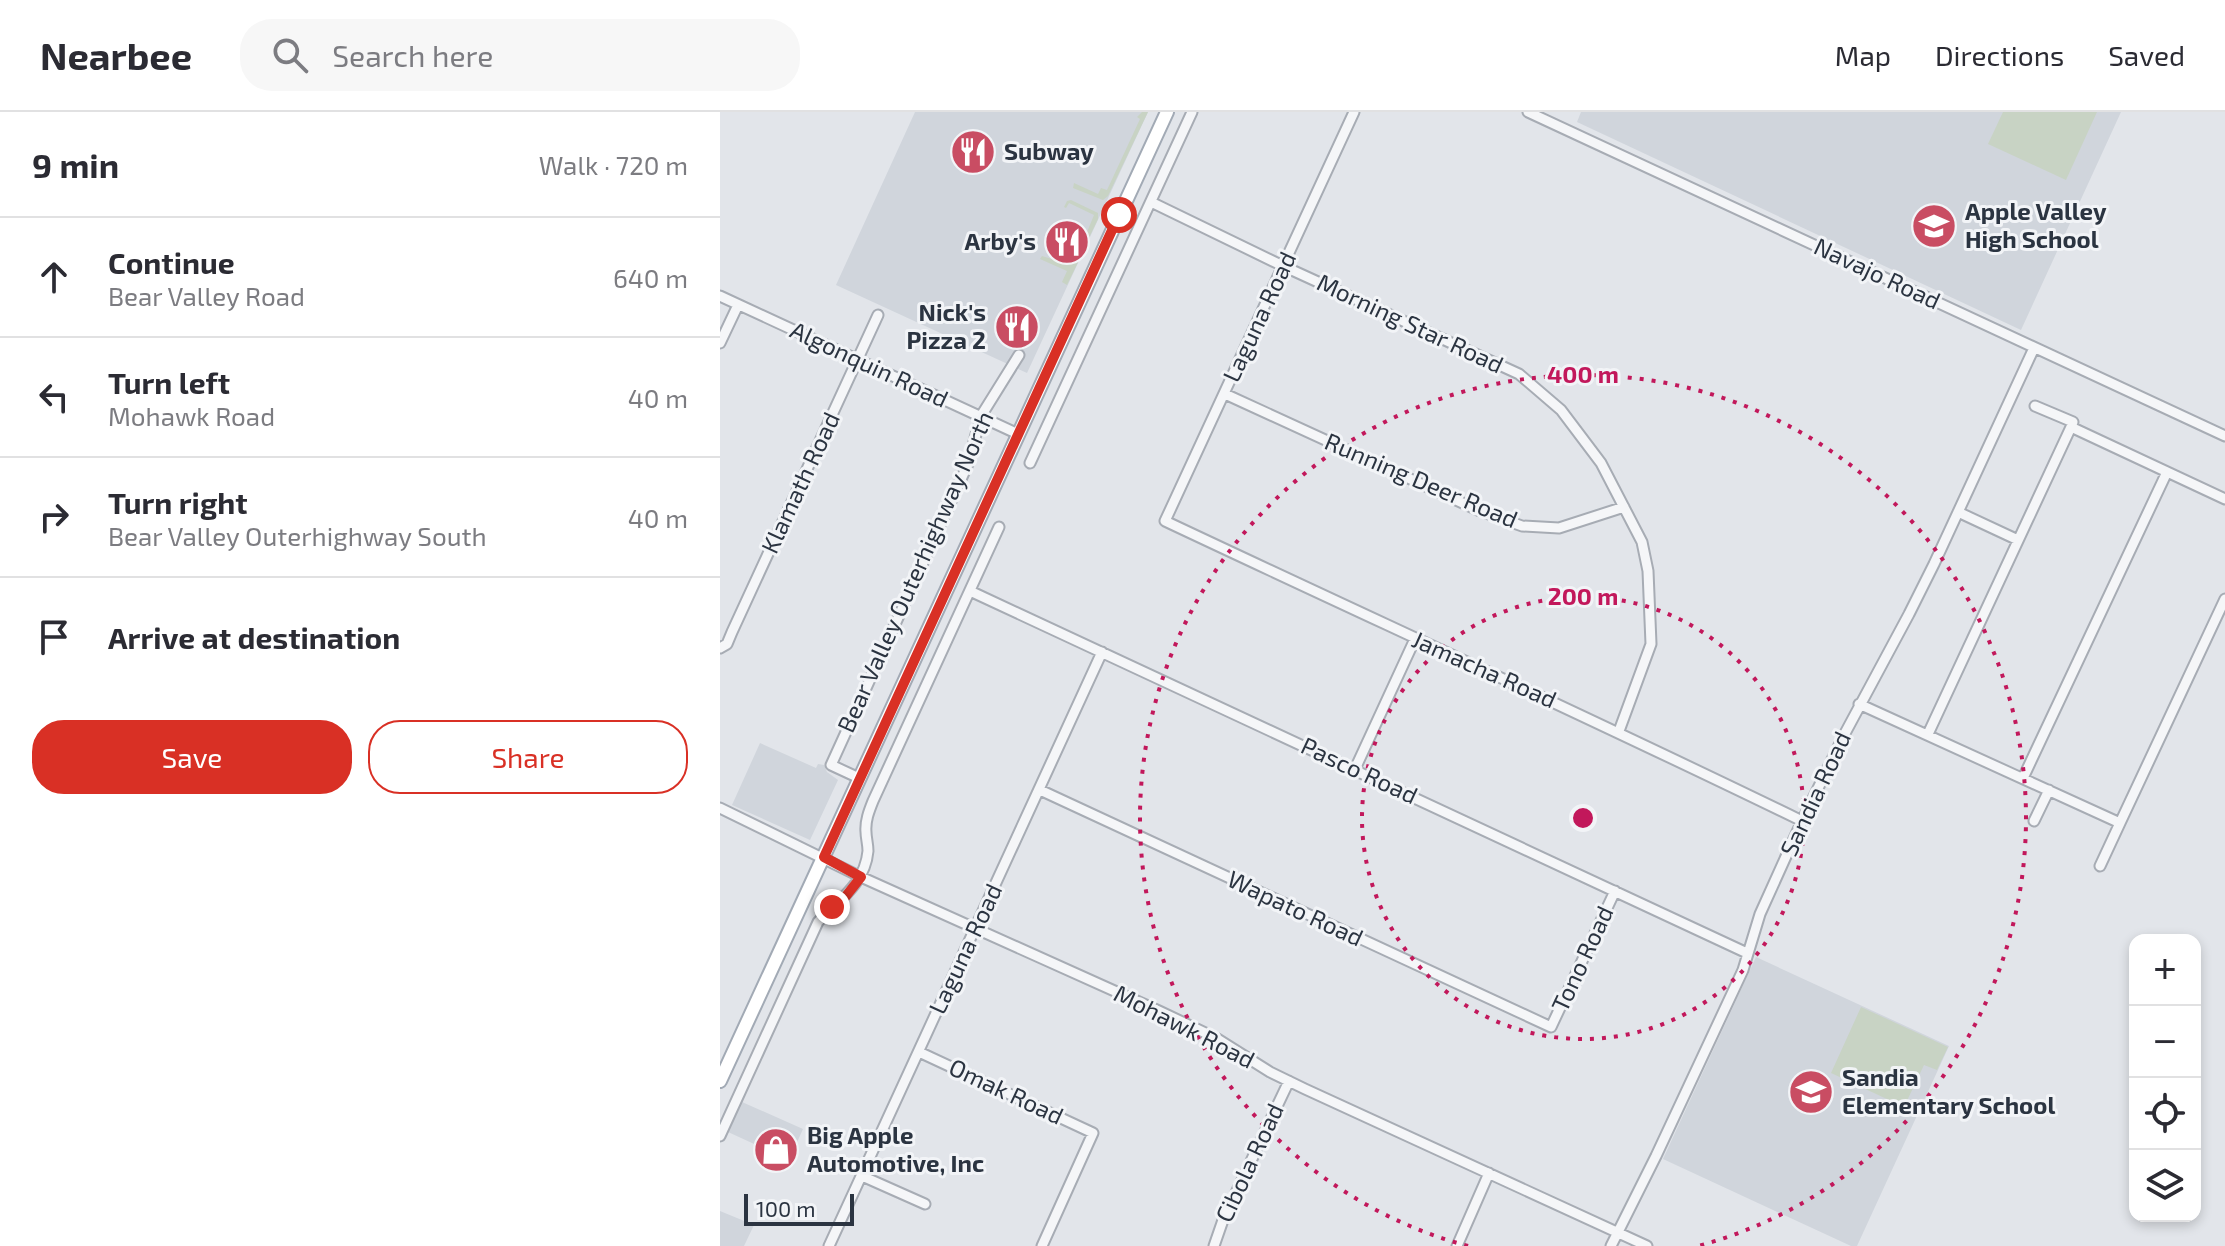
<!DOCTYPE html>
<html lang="en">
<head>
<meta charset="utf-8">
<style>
	body { margin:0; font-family:"Exo 2",sans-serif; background:#f7f7f7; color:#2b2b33 }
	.controls { position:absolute; right:24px; bottom:24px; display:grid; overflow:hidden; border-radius:16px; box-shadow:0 4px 12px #0003 }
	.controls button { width:72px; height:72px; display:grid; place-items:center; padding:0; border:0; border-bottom:2px solid #e1e1e2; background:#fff; color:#2b2b33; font:40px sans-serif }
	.scale { position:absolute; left:24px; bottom:20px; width:110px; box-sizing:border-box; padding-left:8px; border:4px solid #2b3441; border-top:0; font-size:22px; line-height:28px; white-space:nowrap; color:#2b3441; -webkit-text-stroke:6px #f2f4f7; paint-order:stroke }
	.stop { position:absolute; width:24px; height:24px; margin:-18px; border:6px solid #d93025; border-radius:50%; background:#fff }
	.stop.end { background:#d93025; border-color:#fff; box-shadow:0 2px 8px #0008 }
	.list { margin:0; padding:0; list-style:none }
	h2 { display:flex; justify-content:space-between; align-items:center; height:104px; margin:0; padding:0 32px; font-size:34px }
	h2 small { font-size:26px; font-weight:400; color:#7c7c81 }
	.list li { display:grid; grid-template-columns:52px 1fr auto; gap:24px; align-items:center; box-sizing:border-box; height:120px; padding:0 32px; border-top:2px solid #e1e1e2 }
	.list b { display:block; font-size:30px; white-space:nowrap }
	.list p { margin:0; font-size:26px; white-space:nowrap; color:#7c7c81 }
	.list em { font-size:26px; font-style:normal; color:#7c7c81 }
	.actions { display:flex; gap:16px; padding:24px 32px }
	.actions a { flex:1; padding:18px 0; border:2px solid #d93025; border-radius:32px; text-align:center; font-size:28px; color:#d93025 }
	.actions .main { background:#d93025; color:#fff }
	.icon { flex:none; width:44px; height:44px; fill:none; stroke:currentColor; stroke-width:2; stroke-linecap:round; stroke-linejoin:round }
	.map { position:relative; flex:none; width:1505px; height:1134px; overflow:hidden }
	header { display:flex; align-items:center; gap:48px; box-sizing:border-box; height:112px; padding:0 40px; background:#fff; border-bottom:2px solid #e1e1e2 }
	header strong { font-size:38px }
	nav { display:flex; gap:44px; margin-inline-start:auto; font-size:28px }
	.search { width:560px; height:72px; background:#f7f7f7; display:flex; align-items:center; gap:20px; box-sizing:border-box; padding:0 28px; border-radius:32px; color:#7c7c81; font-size:30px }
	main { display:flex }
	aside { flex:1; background:#fff }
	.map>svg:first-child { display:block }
	.built { fill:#d0d5dc }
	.green { fill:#c8d3c4 }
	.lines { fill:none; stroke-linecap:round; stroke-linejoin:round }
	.minor-casing { stroke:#a7acb4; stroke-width:13 }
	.major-casing { stroke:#a2aab5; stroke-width:16 }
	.minor { stroke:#f5f6f8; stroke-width:9 }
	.major { stroke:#fff; stroke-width:12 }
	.route { stroke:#d93025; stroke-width:10 }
	.ring { fill:none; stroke:#c2185b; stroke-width:4; stroke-dasharray:4 8 }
	.labels { text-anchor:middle; stroke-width:6; stroke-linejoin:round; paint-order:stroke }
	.poi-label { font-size:24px; font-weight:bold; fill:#2b3441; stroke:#f2f4f7; text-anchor:start }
	.street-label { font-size:24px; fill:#2b3441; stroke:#f2f4f7 }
	.centre { fill:#c2185b; stroke:#f2f4f7; stroke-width:4 }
	.ring-label { font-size:24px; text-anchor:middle; font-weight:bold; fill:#c2185b; stroke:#f2f4f7; stroke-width:6; stroke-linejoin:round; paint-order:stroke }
</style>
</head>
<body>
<header>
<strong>Nearbee</strong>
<div class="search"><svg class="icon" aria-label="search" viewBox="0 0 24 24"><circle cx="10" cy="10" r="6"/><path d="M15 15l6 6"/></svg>Search here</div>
<nav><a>Map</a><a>Directions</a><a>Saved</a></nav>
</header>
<main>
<aside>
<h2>9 min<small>Walk · 720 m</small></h2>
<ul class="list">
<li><svg class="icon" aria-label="ahead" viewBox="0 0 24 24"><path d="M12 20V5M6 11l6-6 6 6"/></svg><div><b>Continue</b><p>Bear Valley Road</p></div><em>640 m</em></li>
<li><svg class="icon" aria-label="left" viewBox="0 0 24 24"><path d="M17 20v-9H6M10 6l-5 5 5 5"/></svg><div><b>Turn left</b><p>Mohawk Road</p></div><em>40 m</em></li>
<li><svg class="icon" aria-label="right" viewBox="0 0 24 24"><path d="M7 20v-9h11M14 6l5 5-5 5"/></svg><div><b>Turn right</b><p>Bear Valley Outerhighway South</p></div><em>40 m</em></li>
<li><svg class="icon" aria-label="arrive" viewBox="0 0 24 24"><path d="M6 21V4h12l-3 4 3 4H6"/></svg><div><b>Arrive at destination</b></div></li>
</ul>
<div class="actions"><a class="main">Save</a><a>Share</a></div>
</aside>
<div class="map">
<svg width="1505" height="1134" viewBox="0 0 1505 1134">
	<rect width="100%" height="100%" fill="#e2e5ea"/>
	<path class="built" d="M195 0H428L307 261 116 173Z
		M861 0H1401L1301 218 857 10Z
		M40 631 96 656 98 652 104 653 107 660 118 668 90 728 12 693Z
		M1036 845 1229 934 1137 1134H1131L943 1047Z
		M22 990 83 1017 69 1048 8 1020Z
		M0 1099 34 1113 24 1134H0Z"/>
	<path class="green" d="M422 0H428L388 84 383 88 353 76 354 71 378 82 381 76 387 78 420 7 417 5Z
		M1283 0H1377L1346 68 1268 32Z
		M351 88 378 101V107L366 132 358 128 362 119 367 120 374 103 349 91 346 96 344 95 347 89Z
		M357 130 366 134 347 173 342 170 347 159 320 147 322 144 345 151Z
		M1141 895 1228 935 1217 958 1204 953 1184 995 1111 961Z"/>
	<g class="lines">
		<g class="minor-casing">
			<path id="minor" d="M634 0 445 409C657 509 871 606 1082 709
				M808 0 1505 324
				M431 90 563 154 799 262 841 298 881 351 922 430 928 459 931 532 899 619
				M0 184 298 322
				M0 231 18 193
				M505 282 760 399 802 414 839 416 904 395
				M1315 294 1353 310 1351 315 1505 387
				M310 351 472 0
				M1238 400 1298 428
				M250 479 1027 841
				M0 536 7 532 12 520 158 203
				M1139 592 1400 711 1505 487
				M1208 622 1351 315
				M635 657 695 527
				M139 666 111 653 248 352 261 304 299 243
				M1303 666 1447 360
				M320 678 831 915 895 779
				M0 696 141 765 439 899 496 926 550 960 585 977 927 1134
				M1314 709 1329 678
				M1380 754 1400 711
				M199 940 373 1021 322 1134
				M0 1024 98 810C119 788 145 772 148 739 148 732 146 726 146 720 145 709 149 699 153 689L279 415
				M142 1064 205 1092
				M109 1134 382 540
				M494 1134 503 1108 569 969
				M737 1134 769 1061
				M891 1134 936 1044 1023 858 1040 802 1082 709 1123 625 1189 502 1214 452 1314 236"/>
		</g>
		<g class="major-casing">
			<path id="major" d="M0 969 447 0"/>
		</g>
		<use href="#minor" class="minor"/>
		<use href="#major" class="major"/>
	</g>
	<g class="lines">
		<path class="route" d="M112 795 126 784 141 765 104 745 399 103"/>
	</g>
	<g class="ring">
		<circle cx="863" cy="706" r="221"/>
		<path d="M748 1134A443 443 0 1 1 978 1134"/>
	</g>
	<defs>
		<g id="restaurant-disc" transform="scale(2.3)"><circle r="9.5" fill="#c94d63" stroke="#f2f4f7"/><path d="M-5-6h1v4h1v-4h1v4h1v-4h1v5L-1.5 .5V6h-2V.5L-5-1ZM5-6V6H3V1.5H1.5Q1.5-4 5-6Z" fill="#fff"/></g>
		<g id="school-disc" transform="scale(2.3)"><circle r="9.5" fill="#c94d63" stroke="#f2f4f7"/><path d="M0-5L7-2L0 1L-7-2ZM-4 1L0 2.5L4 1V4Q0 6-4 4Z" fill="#fff"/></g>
		<g id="shop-disc" transform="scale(2.3)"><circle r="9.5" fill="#c94d63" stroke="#f2f4f7"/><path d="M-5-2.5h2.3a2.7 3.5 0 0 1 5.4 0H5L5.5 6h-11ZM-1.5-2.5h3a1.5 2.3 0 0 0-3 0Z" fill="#fff"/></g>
	</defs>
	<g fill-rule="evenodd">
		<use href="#restaurant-disc" x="253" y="40"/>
		<use href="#school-disc" x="1214" y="114"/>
		<use href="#restaurant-disc" x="347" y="130"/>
		<use href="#restaurant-disc" x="297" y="215"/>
		<use href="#school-disc" x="1091" y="980"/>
		<use href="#shop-disc" x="56" y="1038"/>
	</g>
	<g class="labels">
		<g class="poi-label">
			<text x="284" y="48">Subway</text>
			<text x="1245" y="108">Apple Valley<tspan x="1245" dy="28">High School</tspan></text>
			<text x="316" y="138" text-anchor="end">Arby's</text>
			<text x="266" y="209" text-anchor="end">Nick's<tspan x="266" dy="28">Pizza 2</tspan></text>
			<text x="1122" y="974">Sandia<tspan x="1122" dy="28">Elementary School</tspan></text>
			<text x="87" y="1032">Big Apple<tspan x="87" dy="28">Automotive, Inc</tspan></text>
		</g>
		<g class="street-label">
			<text transform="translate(1157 162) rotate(25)" y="8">Navajo Road</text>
			<text transform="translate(540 205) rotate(-65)" y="8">Laguna Road</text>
			<text transform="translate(690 212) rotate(25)" y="8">Morning Star Road</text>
			<text transform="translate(149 253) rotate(25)" y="8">Algonquin Road</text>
			<text transform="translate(701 369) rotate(23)" y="8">Running Deer Road</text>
			<text transform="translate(81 371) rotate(-65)" y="8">Klamath Road</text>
			<text transform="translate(196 460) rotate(-66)" y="8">Bear Valley Outerhighway North</text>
			<text transform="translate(764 558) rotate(24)" y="8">Jamacha Road</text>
			<text transform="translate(639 659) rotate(25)" y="8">Pasco Road</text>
			<text transform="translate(1096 682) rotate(-65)" y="8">Sandia Road</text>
			<text transform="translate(575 797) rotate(25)" y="8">Wapato Road</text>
			<text transform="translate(246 837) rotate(-65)" y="8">Laguna Road</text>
			<text transform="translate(863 847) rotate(-65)" y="8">Tono Road</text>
			<text transform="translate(464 915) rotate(27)" y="8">Mohawk Road</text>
			<text transform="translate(286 980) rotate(25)" y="8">Omak Road</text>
			<text transform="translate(530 1051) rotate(-65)" y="8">Cibola Road</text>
		</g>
	</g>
	<circle cx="863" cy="706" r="12" class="centre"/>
	<g class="ring-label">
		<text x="863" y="271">400 m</text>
		<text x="863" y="493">200 m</text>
	</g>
</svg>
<div class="controls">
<button>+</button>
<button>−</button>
<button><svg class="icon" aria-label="locate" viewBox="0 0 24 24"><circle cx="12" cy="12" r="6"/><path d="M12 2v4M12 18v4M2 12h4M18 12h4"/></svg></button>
<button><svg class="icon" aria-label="layers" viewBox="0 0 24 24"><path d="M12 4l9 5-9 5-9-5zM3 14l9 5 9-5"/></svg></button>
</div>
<div class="scale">100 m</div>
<div class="stop" style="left:399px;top:103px"></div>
<div class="stop end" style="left:112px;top:795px"></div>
</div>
</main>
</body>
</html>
